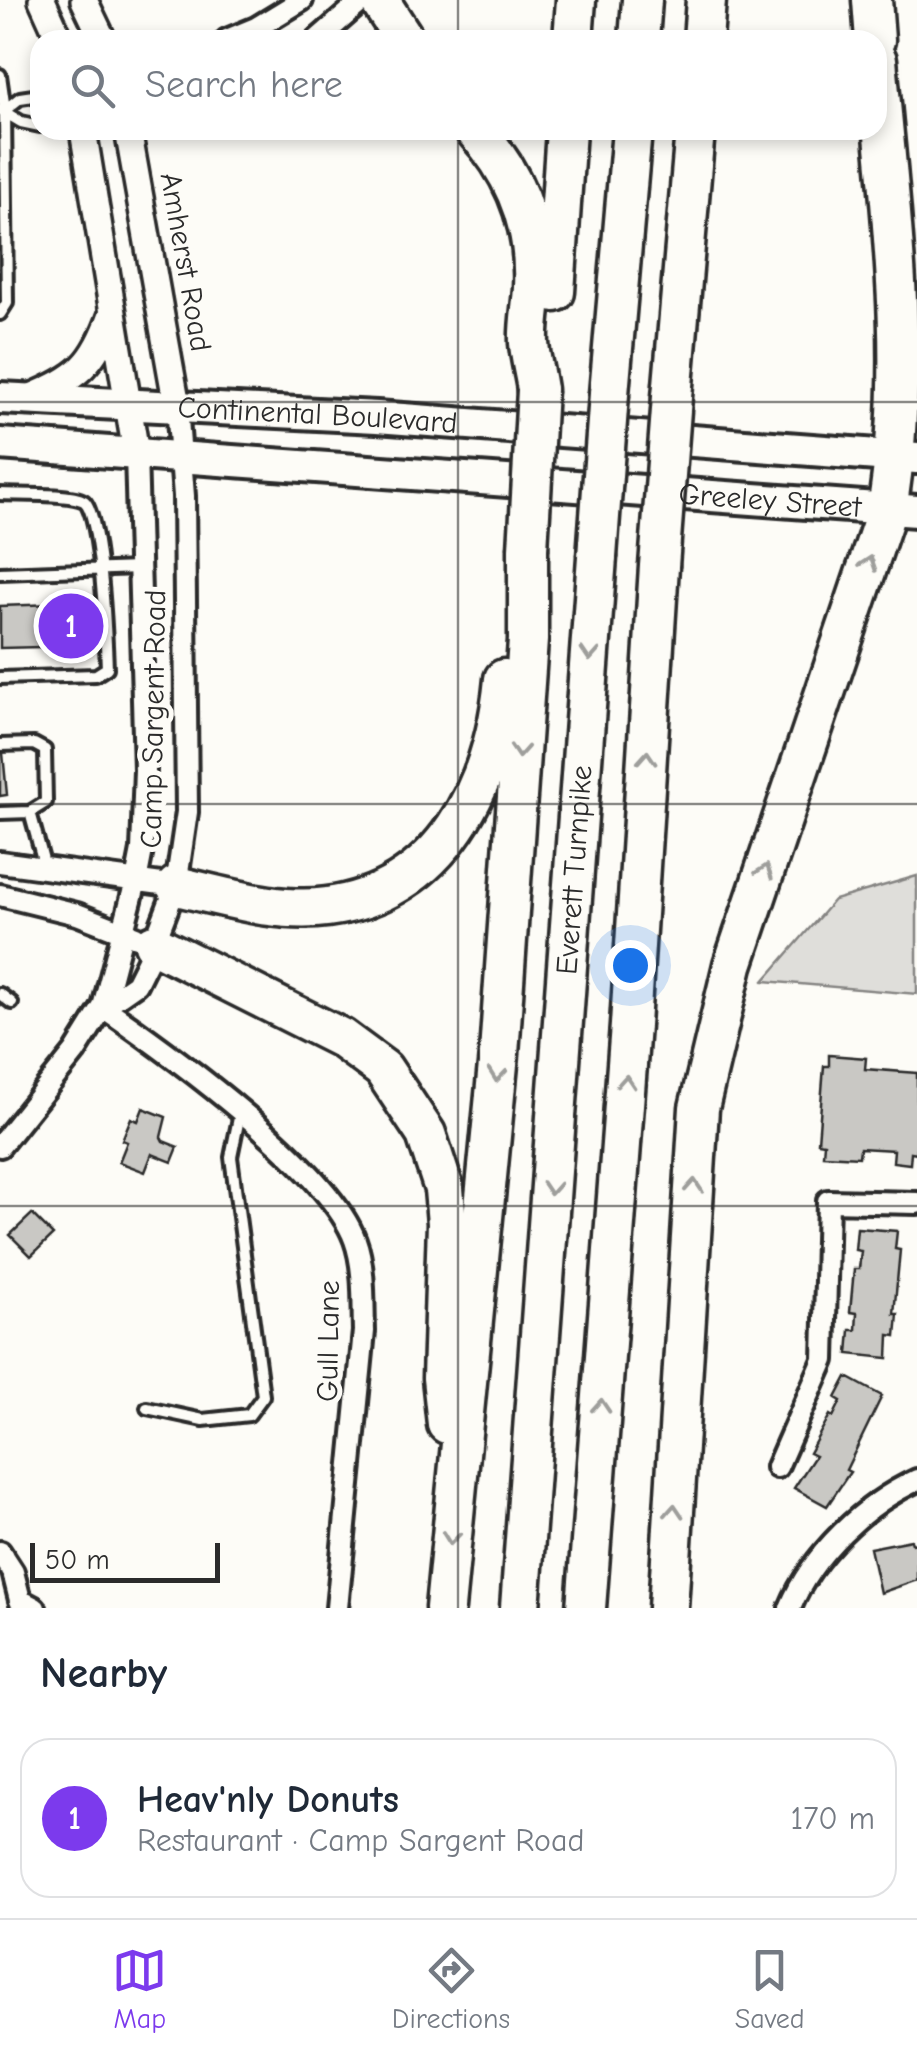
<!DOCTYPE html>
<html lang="en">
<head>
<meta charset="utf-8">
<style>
	body { margin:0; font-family:"Comic Neue",sans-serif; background:#f6f6f7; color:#1f2937 }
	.scale { position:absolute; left:30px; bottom:25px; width:190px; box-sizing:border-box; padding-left:10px; border:5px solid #2b2b2b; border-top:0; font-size:28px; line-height:35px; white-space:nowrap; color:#2b2b2b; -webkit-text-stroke:8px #fdfcf7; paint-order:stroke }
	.you { position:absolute; left:630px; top:965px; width:35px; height:35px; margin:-25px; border:8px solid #fff; border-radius:50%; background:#1a73e8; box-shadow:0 0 0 15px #1a73e833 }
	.badge { display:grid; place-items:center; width:65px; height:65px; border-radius:50%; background:#7c3aed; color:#fff; font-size:32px; font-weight:700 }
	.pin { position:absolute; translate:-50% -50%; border:5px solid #fff; box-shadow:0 2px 10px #0006 }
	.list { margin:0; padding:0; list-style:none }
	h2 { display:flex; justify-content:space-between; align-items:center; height:130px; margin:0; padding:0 40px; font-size:42px }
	h2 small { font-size:32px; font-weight:400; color:#747a83 }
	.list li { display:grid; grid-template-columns:65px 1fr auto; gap:30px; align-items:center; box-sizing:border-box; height:160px; margin:0 20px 20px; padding:0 20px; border:2px solid #e0e1e3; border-radius:30px }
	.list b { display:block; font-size:38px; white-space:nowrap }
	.list p { margin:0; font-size:32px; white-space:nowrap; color:#747a83 }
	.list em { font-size:32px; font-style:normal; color:#747a83 }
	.icon { flex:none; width:55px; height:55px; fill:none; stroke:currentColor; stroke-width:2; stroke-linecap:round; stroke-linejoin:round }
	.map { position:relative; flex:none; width:917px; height:1608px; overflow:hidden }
	.search { position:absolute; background:#fff; box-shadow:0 5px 15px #0003; left:30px; right:30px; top:30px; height:110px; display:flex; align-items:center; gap:25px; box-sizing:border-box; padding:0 35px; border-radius:30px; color:#747a83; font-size:38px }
	.sheet { height:310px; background:#fff }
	nav { display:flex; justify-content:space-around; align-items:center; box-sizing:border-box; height:140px; border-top:2px solid #e0e1e3; background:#fff; font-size:28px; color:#747a83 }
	nav a { display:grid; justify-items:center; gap:5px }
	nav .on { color:#7c3aed }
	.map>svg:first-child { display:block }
	.green { fill:#dfdeda; stroke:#858482; stroke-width:2.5 }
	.building { fill:#c9c8c4; stroke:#2b2b2b; stroke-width:2.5 }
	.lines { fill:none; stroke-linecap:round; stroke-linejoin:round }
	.service-casing { stroke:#2b2b2b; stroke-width:18 }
	.minor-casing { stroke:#2b2b2b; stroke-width:28 }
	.tertiary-casing { stroke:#2b2b2b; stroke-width:32 }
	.secondary-casing { stroke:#2b2b2b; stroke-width:38 }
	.motorway-casing { stroke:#2b2b2b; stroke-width:45 }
	.service { stroke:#fdfcf7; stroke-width:10 }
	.minor { stroke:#fdfcf7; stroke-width:20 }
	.tertiary { stroke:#fdfcf7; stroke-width:25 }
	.secondary { stroke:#fdfcf7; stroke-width:30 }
	.motorway { stroke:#fdfcf7; stroke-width:38 }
	.motorway-bridge-casing { stroke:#2b2b2b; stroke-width:45; stroke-linecap:butt }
	.motorway-bridge { stroke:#fdfcf7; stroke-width:38 }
	.oneway { stroke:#9e9e9b }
	.grid { fill:none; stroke:#2b2b2b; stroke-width:2.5; stroke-opacity:0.55 }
	.labels { text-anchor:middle; stroke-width:10; stroke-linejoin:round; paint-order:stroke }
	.street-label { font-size:30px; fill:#2b2b2b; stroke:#fdfcf7 }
</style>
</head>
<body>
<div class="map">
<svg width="917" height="1608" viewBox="0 0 917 1608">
	<rect width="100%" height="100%" fill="#fdfcf7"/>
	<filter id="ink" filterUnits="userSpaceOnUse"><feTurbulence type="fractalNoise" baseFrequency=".01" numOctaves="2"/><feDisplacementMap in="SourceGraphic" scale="20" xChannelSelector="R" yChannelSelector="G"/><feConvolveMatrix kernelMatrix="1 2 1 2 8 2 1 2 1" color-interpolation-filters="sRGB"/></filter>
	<g filter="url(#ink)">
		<path class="green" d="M917 876V994L764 981 834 900Z"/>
		<path class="building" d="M83 603 84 646 0 648V606Z
			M0 753H3L7 795 0 796Z
			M829 1055 866 1058 865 1069 917 1073V1153L911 1152 910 1164 893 1162 894 1150 860 1148 859 1157 823 1155 824 1143 818 1142 824 1066H829Z
			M143 1108 166 1117 161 1137 163 1141 178 1147 172 1162 152 1154 145 1172 119 1162 127 1142 122 1140 131 1118 138 1121Z
			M32 1214 53 1235 31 1256 10 1235Z
			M857 1228 897 1231 895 1249 900 1250 894 1314H898L896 1336 889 1335 888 1358 848 1354 850 1330H856L857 1313 850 1312 854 1269H859L861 1251 855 1250Z
			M847 1377 882 1396 846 1470 850 1472 827 1506 794 1488 815 1456 809 1453 830 1415 833 1417 841 1401 836 1398Z
			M911 1540 912 1544 917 1543V1580L880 1593 870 1548Z"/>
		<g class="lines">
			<g class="service-casing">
				<path id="service" d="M0 75 5 110 7 303 0 314
					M1 110 21 122 40 126
					M5 110 20 98 40 95
					M0 494C19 495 70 493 84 501 101 512 106 642 107 668L96 675 0 678
					M0 573 139 568
					M0 745 34 744 45 750 46 802 30 812 45 867
					M0 813 30 812
					M0 994 12 1003
					M147 1408 203 1420 249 1415 263 1396 231 1157 240 1113"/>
			</g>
			<g class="minor-casing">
				<path id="minor" d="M227 40 256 28 302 0
					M317 40 363 0
					M0 862 176 886
					M0 895 77 914 136 937
					M103 1007C168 1052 329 1168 355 1240 365 1267 363 1303 364 1331L337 1608
					M103 1007 136 984 147 962 176 886 187 812 184 496 177 406
					M0 1146 75 1052 103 1007 136 881 142 850 145 770 136 453
					M777 1467 824 1360 828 1201 917 1203
					M0 1552 13 1572 20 1600 35 1608
					M790 1608C812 1554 865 1504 917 1480"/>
			</g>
			<g class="tertiary-casing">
				<path id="tertiary" d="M42 0 60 40
					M84 0 103 40
					M83 130 136 453
					M128 130 177 406
					M29 398C79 377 94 365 112 314"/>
			</g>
			<g class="secondary-casing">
				<g id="secondary">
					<path id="s1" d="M0 398 377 417 917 458"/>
					<path id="s2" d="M0 444 917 511"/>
				</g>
			</g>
			<g class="motorway-casing">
				<g id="motorway">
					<path d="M379 0 405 40"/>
					<path d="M872 0 875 40"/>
					<path d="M573 40 576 0"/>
					<path d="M639 40 642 0"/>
					<path d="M703 40 706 0"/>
					<path d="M475 130C516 174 536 227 533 288 532 306 528 325 529 343 530 358 535 374 537 390"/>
					<path d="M555 292 566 130"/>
					<path d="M609 394 632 130"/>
					<path d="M672 397 695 130"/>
					<path d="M176 886C224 896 277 914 327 907 443 892 494 785 504 679"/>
					<path d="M154 944 341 1038 383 1069 426 1134 444 1189 447 1223 442 1378 447 1424"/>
					<path d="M445 1608 499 1054 528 640V549"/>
					<path id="s3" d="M520 1608 597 557"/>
					<path d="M586 1608 630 1025 659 566"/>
					<path d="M668 1608 699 1108 733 965 887 509C912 361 890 209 877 60"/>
				</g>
			</g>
			<use href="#service" class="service"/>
			<use href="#minor" class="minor"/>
			<use href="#tertiary" class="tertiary"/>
			<use href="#secondary" class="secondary"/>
			<use href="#motorway" class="motorway"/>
			<g class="motorway-bridge-casing">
				<path id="motorway-bridge" d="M528 549 537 390
					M597 557 609 394
					M659 566 672 397"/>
			</g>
			<use href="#motorway-bridge" class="motorway-bridge"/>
		</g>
		<defs><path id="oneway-chevron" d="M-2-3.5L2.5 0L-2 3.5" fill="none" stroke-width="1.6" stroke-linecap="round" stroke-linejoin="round" transform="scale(2.5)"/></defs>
		<g class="oneway">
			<use href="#oneway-chevron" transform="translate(869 563) rotate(-71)"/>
			<use href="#oneway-chevron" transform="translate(590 654) rotate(94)"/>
			<use href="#oneway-chevron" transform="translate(519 751) rotate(94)"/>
			<use href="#oneway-chevron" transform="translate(647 758) rotate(-86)"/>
			<use href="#oneway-chevron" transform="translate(765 871) rotate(-71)"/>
			<use href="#oneway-chevron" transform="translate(497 1075) rotate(96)"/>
			<use href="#oneway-chevron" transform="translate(626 1082) rotate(-86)"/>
			<use href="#oneway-chevron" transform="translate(694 1186) rotate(-86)"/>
			<use href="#oneway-chevron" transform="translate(551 1188) rotate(94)"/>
			<use href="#oneway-chevron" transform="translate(601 1406) rotate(-86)"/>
			<use href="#oneway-chevron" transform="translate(674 1511) rotate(-86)"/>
			<use href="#oneway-chevron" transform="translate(451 1538) rotate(96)"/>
		</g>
	</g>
	<path class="grid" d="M458 0V40M458 130V1608M0 402H917M0 804H917M0 1206H917"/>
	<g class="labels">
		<g class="street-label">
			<text transform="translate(186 262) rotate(80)" y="10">Amherst Road</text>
			<text dy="10" stroke="none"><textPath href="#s1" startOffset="318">Continental Boulevard</textPath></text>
			<text dy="10" stroke="none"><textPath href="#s2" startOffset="772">Greeley Street</textPath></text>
			<text transform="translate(153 719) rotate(-89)" y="10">Camp Sargent Road</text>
			<text dy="10" stroke="none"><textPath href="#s3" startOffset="740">Everett Turnpike</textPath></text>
			<text transform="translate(328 1341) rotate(-89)" y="10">Gull Lane</text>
		</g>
	</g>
</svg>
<div class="scale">50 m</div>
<div class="you"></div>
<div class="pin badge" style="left:71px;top:626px">1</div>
<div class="search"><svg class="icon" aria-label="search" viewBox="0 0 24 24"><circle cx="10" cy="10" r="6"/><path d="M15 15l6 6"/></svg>Search here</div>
</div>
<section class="sheet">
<h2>Nearby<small></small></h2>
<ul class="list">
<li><span class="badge">1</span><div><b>Heav'nly Donuts</b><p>Restaurant · Camp Sargent Road</p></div><em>170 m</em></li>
</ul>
</section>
<nav>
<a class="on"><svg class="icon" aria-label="map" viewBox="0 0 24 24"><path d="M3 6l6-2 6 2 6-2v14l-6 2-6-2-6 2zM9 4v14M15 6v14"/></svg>Map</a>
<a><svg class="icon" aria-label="directions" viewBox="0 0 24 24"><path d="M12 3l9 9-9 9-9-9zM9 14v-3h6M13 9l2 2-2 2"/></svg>Directions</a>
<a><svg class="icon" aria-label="saved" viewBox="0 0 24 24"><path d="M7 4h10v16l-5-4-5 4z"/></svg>Saved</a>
</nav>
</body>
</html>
